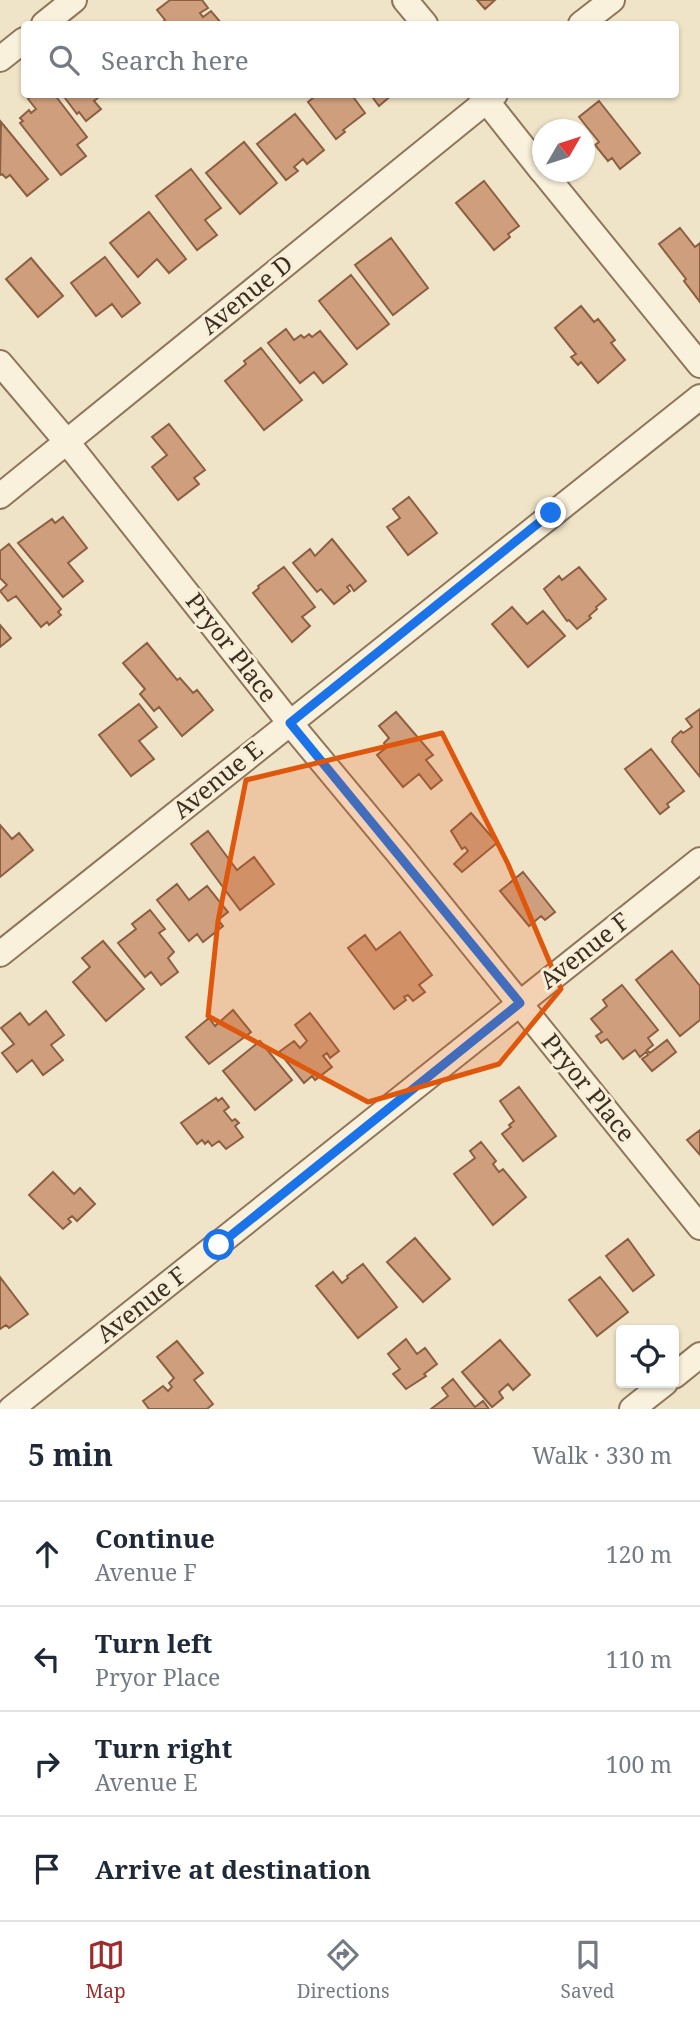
<!DOCTYPE html>
<html lang="en">
<head>
<meta charset="utf-8">
<style>
	body { margin:0; font-family:"Noto Serif",serif; background:#f2f2f3; color:#1f2937 }
	.controls { position:absolute; right:21px; bottom:21px; display:grid; overflow:hidden; border-radius:7px; box-shadow:0 2px 5px #0004 }
	.controls button { width:63px; height:63px; display:grid; place-items:center; padding:0; border:0; border-bottom:2px solid #e0e1e3; background:#fff; color:#1f2937; font:35px sans-serif }
	.compass { position:absolute; left:532px; top:119px; width:63px; height:63px; border-radius:50%; background:#fff; box-shadow:0 2px 5px #0004; rotate:51deg }
	.stop { position:absolute; width:21px; height:21px; margin:-16px; border:5px solid #1a73e8; border-radius:50%; background:#fff }
	.stop.end { background:#1a73e8; border-color:#fff; box-shadow:0 2px 7px #0008 }
	.list { margin:0; padding:0; list-style:none }
	h2 { display:flex; justify-content:space-between; align-items:center; height:91px; margin:0; padding:0 28px; font-size:30px }
	h2 small { font-size:23px; font-weight:400; color:#747a83 }
	.list li { display:grid; grid-template-columns:46px 1fr auto; gap:21px; align-items:center; box-sizing:border-box; height:105px; padding:0 28px; border-top:2px solid #e0e1e3 }
	.list b { display:block; font-size:26px; white-space:nowrap }
	.list p { margin:0; font-size:23px; white-space:nowrap; color:#747a83 }
	.list em { font-size:23px; font-style:normal; color:#747a83 }
	.icon { flex:none; width:38px; height:38px; fill:none; stroke:currentColor; stroke-width:2; stroke-linecap:round; stroke-linejoin:round }
	.map { position:relative; flex:none; width:700px; height:1409px; overflow:hidden }
	.search { position:absolute; background:#fff; box-shadow:0 2px 5px #0004; left:21px; right:21px; top:21px; height:77px; display:flex; align-items:center; gap:18px; box-sizing:border-box; padding:0 24px; border-radius:7px; color:#747a83; font-size:26px }
	.sheet { height:511px; background:#fff }
	nav { display:flex; justify-content:space-around; align-items:center; box-sizing:border-box; height:98px; border-top:2px solid #e0e1e3; background:#fff; font-size:19px; color:#747a83 }
	nav a { display:grid; justify-items:center; gap:4px }
	nav .on { color:#9e2a2b }
	.map>svg:first-child { display:block }
	.building { fill:#cf9f7d; stroke:#8d5f41; stroke-width:2 }
	.lines { fill:none; stroke-linecap:round; stroke-linejoin:round }
	.street-casing { stroke:#8d765c; stroke-width:28 }
	.street { stroke:#faf1dc; stroke-width:24 }
	.route { stroke:#1a73e8; stroke-width:9 }
	.marked { fill:#df570d; fill-opacity:0.2; stroke:#df570d; stroke-width:5; stroke-linejoin:round }
	.labels { text-anchor:middle; stroke-width:6; stroke-linejoin:round; paint-order:stroke }
	.street-label { font-size:24px; fill:#3d2e20; stroke:#f7eed8 }
</style>
</head>
<body>
<div class="map">
<svg width="700" height="1409" viewBox="0 0 700 1409">
	<rect width="100%" height="100%" fill="#f0e4c8"/>
	<path class="building" d="M170 0H202L208 8 200 13 203 17 211 11 222 24H165L163 22 165 20 157 10Z
		M477 0H495L485 9Z
		M34 94H54L87 137 77 145 86 156 61 175 20 123 23 121 20 118 29 110 31 113 36 109 28 99Z
		M62 94H103L94 101 101 109 86 121 79 112 77 114Z
		M318 94H351L365 113 343 130 345 132 336 139 308 102Z
		M370 94H393L379 106Z
		M599 101 640 153 620 169 612 158 608 161 595 145 599 142 579 117Z
		M295 114 324 150 307 164 303 159 294 167 298 171 286 180 257 144Z
		M1 122 48 179 27 196 10 175 6 178 2 174 0 175Z
		M244 142 277 183 240 214 206 173Z
		M191 169 221 208 205 220 217 235 197 250 156 196Z
		M484 181 519 226 508 234 510 237 494 250 456 203Z
		M149 212 186 259 169 273 157 259 138 277 110 243Z
		M680 228 695 247 700 243V302L684 281 686 279 659 244Z
		M391 238 428 288 393 315 355 265Z
		M105 257 140 303 122 317 112 304 96 316 71 283Z
		M31 258 63 296 38 317 6 279Z
		M351 275 389 324 357 349 319 301Z
		M581 306 594 322 598 319 615 340 611 343 625 360 598 383 581 362 578 365 571 357 576 354 555 328Z
		M286 329 294 340 301 335 304 338 309 334 312 337 320 331 347 364 323 383 314 372 300 383 268 343Z
		M261 348 302 400 264 430 225 381 246 364 244 361Z
		M169 424 205 470 194 478 199 484 178 500 152 467 167 455 152 437Z
		M409 497 437 533 408 555 387 527 400 518 393 509Z
		M63 517 87 548 68 563 83 581 63 597 18 543 52 519 55 523Z
		M332 539 366 581 354 591 350 585 347 587 350 591 334 604 321 589 317 592 293 563 310 549 315 556Z
		M9 544 61 609 58 612 61 615 49 625 47 622 41 627 16 596 8 601 0 591 7 585 0 578V551Z
		M284 567 315 607 302 617 310 626 292 642 253 593 259 588 258 586Z
		M579 567 606 599 596 607 597 609 589 616 591 618 577 629 569 620 567 621 544 589 559 576 562 580Z
		M512 607 527 624 543 611 565 636 528 667 492 624Z
		M0 625 11 638 0 647Z
		M147 643 177 680 180 678 193 693 197 690 213 710 182 736 159 707 154 711 140 694 145 689 123 663Z
		M139 704 157 727 139 741 154 759 131 776 99 735Z
		M700 709V777L672 742 673 738 681 731 683 733 692 727 686 719Z
		M396 712 433 755 426 760 442 780 431 789 419 774 403 787 377 755 387 747 384 743 389 738 379 726Z
		M651 749 684 791 667 804 669 807 660 814 625 769Z
		M471 813 497 843 462 872 454 864 468 851 465 847 462 849 451 831Z
		M0 825 12 839 19 833 33 850 0 877Z
		M208 831 237 870 254 857 274 884 240 910 191 844Z
		M523 872 555 912 545 920 541 916 529 926 500 891Z
		M177 884 189 900 207 886 228 912 218 920 223 926 203 942 197 934 189 941 157 900Z
		M150 910 165 929 159 933 174 952 168 958 178 972 161 985 151 972 145 977 118 943 136 929 132 924Z
		M400 932 432 975 419 985 425 992 413 1001 408 995 404 997 406 1000 394 1009 348 948 365 935 376 950Z
		M103 941 144 989 106 1021 73 982 90 967 82 958Z
		M672 951 700 986V1020L680 1036 636 980Z
		M622 985 658 1030 648 1038 653 1045 647 1050 650 1053 667 1040 676 1052 652 1071 642 1059 648 1055 646 1052 640 1057 635 1050 623 1059 607 1039 601 1043 596 1036 602 1032 591 1019 607 1006 603 1000Z
		M233 1010 251 1032 209 1064 186 1037 209 1018 215 1026Z
		M46 1011 64 1035 51 1045 63 1060 43 1075 32 1060 17 1072 2 1053 14 1044 1 1028 20 1013 29 1025Z
		M310 1013 339 1051 330 1058 327 1053 323 1056 332 1067 315 1080 312 1076 304 1083 279 1052 294 1041 300 1048 307 1041 295 1025Z
		M260 1041 292 1080 255 1110 223 1071Z
		M519 1087 556 1136 523 1161 502 1134 511 1127 509 1125 514 1121 500 1101Z
		M216 1098 218 1101 222 1098 229 1107 224 1111 232 1121 235 1119 239 1123 235 1126 243 1137 226 1149 219 1141 212 1146 208 1141 205 1144 202 1140 197 1144 181 1123Z
		M700 1130V1155L687 1140Z
		M481 1142 496 1161 493 1164 499 1172 503 1169 526 1197 493 1225 454 1174 475 1158 470 1151Z
		M53 1172 74 1194 80 1188 95 1204 77 1221 72 1216 68 1219 71 1222 63 1229 29 1195Z
		M415 1238 450 1279 423 1302 387 1262Z
		M628 1239 654 1275 633 1291 606 1256Z
		M363 1264 397 1307 358 1338 316 1286 333 1272 342 1283 348 1278 347 1276Z
		M0 1277 28 1314 9 1328 6 1325 0 1329Z
		M600 1277 628 1312 597 1336 569 1300Z
		M406 1339 417 1354 425 1348 437 1364 424 1374 426 1376 406 1389 393 1374 400 1369 388 1354Z
		M500 1340 530 1375 513 1390 508 1384 499 1392 503 1398 492 1407 462 1372Z
		M177 1341 203 1373 194 1380 213 1404 207 1409H149L143 1401 163 1386 168 1391 172 1387 169 1383 174 1378 157 1357Z
		M453 1379 475 1407 483 1401 489 1409H431L448 1396 442 1388Z"/>
	<g class="lines">
		<g class="street-casing">
			<path id="street" d="M405 0 425 24
				M44 24 74 0
				M581 24 612 0
				M0 59 24 40
				M481 94 542 171
				M543 172 700 365
				M0 363 67 442 290 723 399 854 700 1227
				M0 496 495 94
				M0 954 700 397
				M674 1376 700 1355
				M11 1409 700 860
				M632 1409 665 1383"/>
		</g>
		<use href="#street" class="street"/>
	</g>
	<g class="lines">
		<path class="route" d="M219 1245 520 1003 290 723 551 513"/>
	</g>
	<path class="marked" d="M442 733 508 864 561 989 499 1064 368 1102 208 1016 218 921 246 780Z"/>
	<g class="labels">
		<g class="street-label">
			<text transform="translate(247 295) rotate(-39)" y="8">Avenue D</text>
			<text transform="translate(231 648) rotate(52)" y="8">Pryor Place</text>
			<text transform="translate(218 780) rotate(-39)" y="8">Avenue E</text>
			<text transform="translate(585 951) rotate(-38)" y="8">Avenue F</text>
			<text transform="translate(588 1088) rotate(51)" y="8">Pryor Place</text>
			<text transform="translate(142 1305) rotate(-38)" y="8">Avenue F</text>
		</g>
	</g>
</svg>
<div class="controls">
<button><svg class="icon" aria-label="locate" viewBox="0 0 24 24"><circle cx="12" cy="12" r="6"/><path d="M12 2v4M12 18v4M2 12h4M18 12h4"/></svg></button>
</div>
<svg class="compass" viewBox="-18 -18 36 36"><path d="M0-13l5 13h-10z" fill="#e53935"/><path d="M0 13l5-13h-10z" fill="#747a83"/></svg>
<div class="stop" style="left:219px;top:1245px"></div>
<div class="stop end" style="left:551px;top:513px"></div>
<div class="search"><svg class="icon" aria-label="search" viewBox="0 0 24 24"><circle cx="10" cy="10" r="6"/><path d="M15 15l6 6"/></svg>Search here</div>
</div>
<section class="sheet">
<h2>5 min<small>Walk · 330 m</small></h2>
<ul class="list">
<li><svg class="icon" aria-label="ahead" viewBox="0 0 24 24"><path d="M12 20V5M6 11l6-6 6 6"/></svg><div><b>Continue</b><p>Avenue F</p></div><em>120 m</em></li>
<li><svg class="icon" aria-label="left" viewBox="0 0 24 24"><path d="M17 20v-9H6M10 6l-5 5 5 5"/></svg><div><b>Turn left</b><p>Pryor Place</p></div><em>110 m</em></li>
<li><svg class="icon" aria-label="right" viewBox="0 0 24 24"><path d="M7 20v-9h11M14 6l5 5-5 5"/></svg><div><b>Turn right</b><p>Avenue E</p></div><em>100 m</em></li>
<li><svg class="icon" aria-label="arrive" viewBox="0 0 24 24"><path d="M6 21V4h12l-3 4 3 4H6"/></svg><div><b>Arrive at destination</b></div></li>
</ul>
</section>
<nav>
<a class="on"><svg class="icon" aria-label="map" viewBox="0 0 24 24"><path d="M3 6l6-2 6 2 6-2v14l-6 2-6-2-6 2zM9 4v14M15 6v14"/></svg>Map</a>
<a><svg class="icon" aria-label="directions" viewBox="0 0 24 24"><path d="M12 3l9 9-9 9-9-9zM9 14v-3h6M13 9l2 2-2 2"/></svg>Directions</a>
<a><svg class="icon" aria-label="saved" viewBox="0 0 24 24"><path d="M7 4h10v16l-5-4-5 4z"/></svg>Saved</a>
</nav>
</body>
</html>
